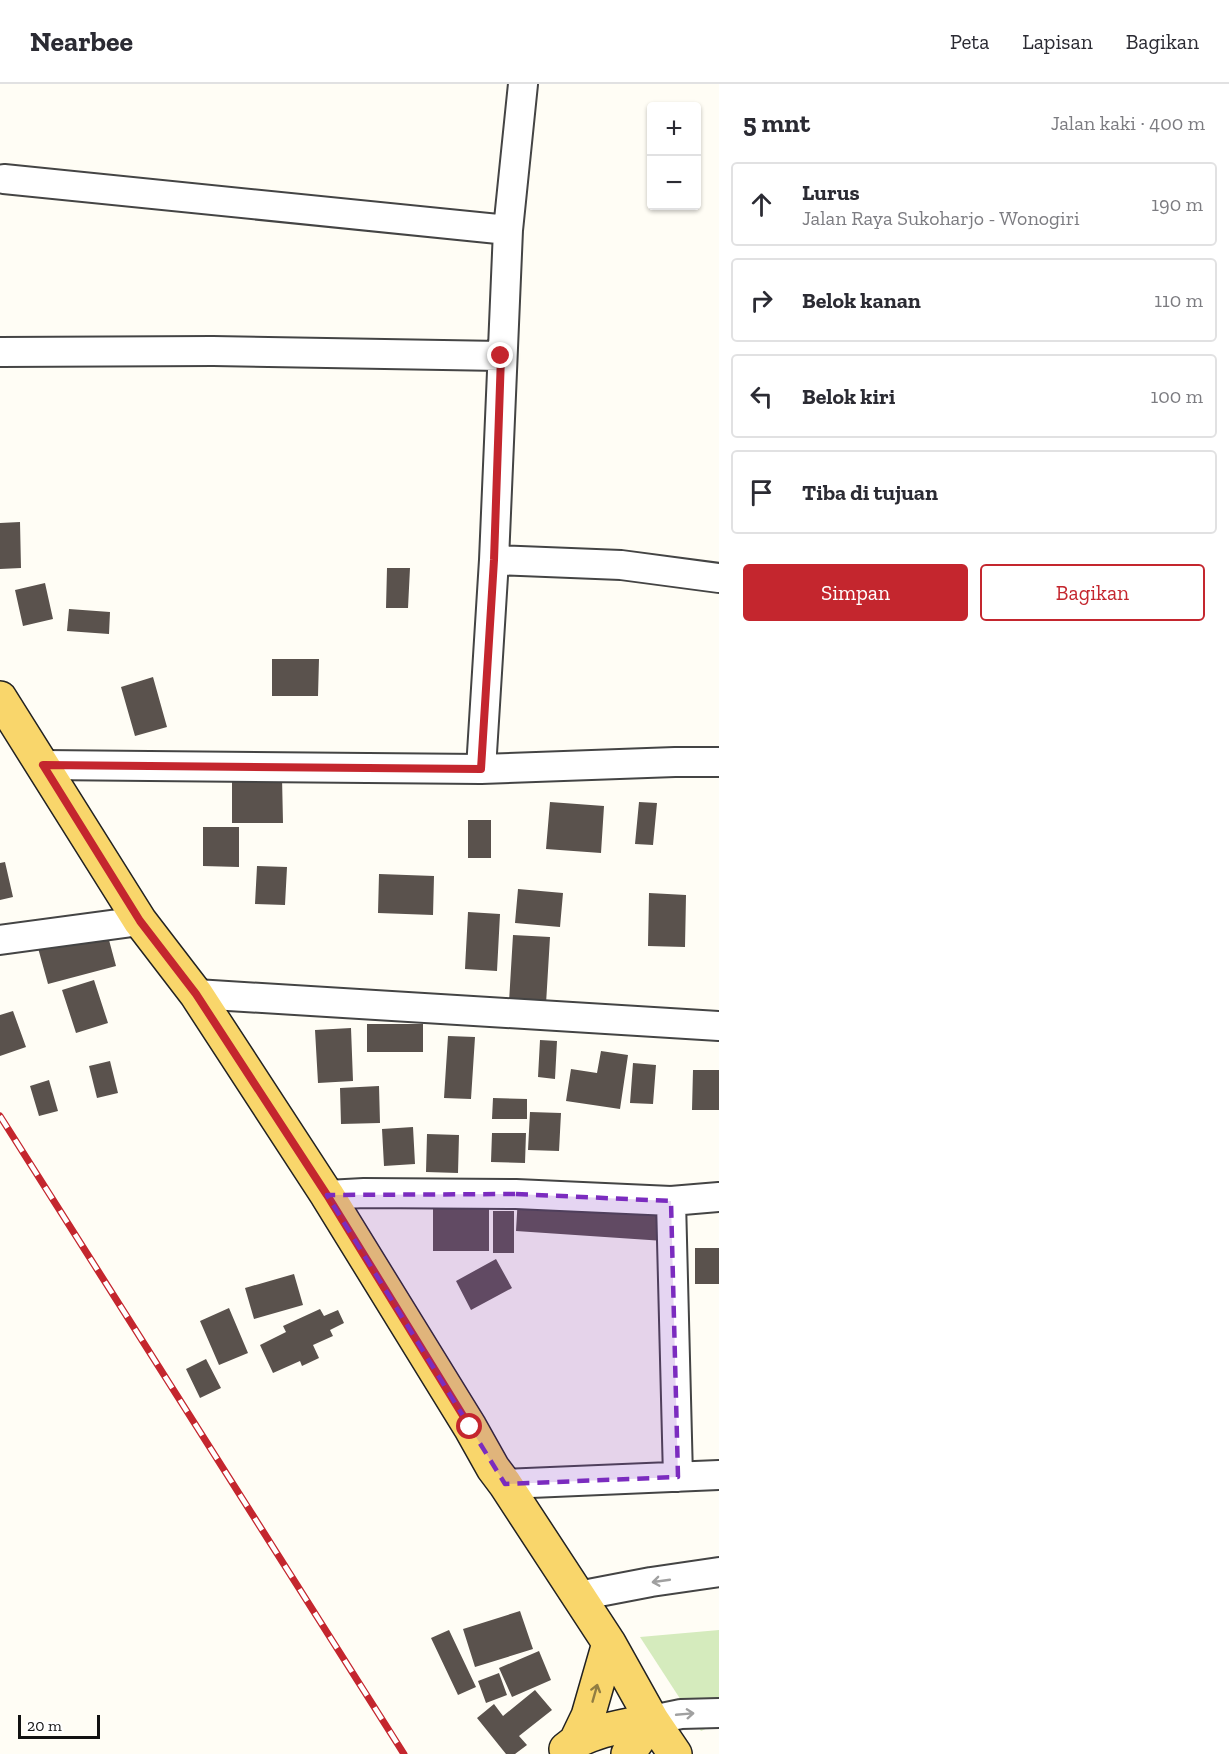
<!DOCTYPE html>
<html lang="id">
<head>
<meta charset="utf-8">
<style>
	body { margin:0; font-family:"Zilla Slab",serif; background:#f7f7f7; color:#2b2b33 }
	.controls { position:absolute; right:18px; top:18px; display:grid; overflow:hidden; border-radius:6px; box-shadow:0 2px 4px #0004 }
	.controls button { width:54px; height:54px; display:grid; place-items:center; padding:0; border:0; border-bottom:2px solid #e1e1e2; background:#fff; color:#2b2b33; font:30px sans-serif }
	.scale { position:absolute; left:18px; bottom:15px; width:82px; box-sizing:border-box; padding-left:6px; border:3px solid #111; border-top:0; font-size:16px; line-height:21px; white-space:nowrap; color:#111; -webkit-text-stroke:4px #fff; paint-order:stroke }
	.stop { position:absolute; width:18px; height:18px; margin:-14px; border:4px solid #c4262e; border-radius:50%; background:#fff }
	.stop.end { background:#c4262e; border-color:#fff; box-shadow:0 2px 6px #0008 }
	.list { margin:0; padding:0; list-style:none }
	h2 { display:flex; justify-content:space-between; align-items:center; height:78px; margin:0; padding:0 24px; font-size:26px }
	h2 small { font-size:20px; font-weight:400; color:#7c7c81 }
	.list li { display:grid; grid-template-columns:39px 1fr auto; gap:18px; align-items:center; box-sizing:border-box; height:84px; margin:0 12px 12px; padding:0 12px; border:2px solid #e1e1e2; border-radius:6px }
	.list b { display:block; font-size:22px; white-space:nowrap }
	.list p { margin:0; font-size:20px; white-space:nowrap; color:#7c7c81 }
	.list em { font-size:20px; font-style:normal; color:#7c7c81 }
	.actions { display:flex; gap:12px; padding:18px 24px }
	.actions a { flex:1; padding:14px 0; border:2px solid #c4262e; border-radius:6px; text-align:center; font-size:21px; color:#c4262e }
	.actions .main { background:#c4262e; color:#fff }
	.icon { flex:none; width:33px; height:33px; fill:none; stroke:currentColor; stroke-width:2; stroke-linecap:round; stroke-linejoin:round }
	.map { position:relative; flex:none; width:719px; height:1670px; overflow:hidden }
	header { display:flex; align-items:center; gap:36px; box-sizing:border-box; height:84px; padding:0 30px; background:#fff; border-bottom:2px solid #e1e1e2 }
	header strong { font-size:28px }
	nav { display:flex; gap:33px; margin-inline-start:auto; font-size:21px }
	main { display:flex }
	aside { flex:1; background:#fff }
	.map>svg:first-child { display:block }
	.green { fill:#d5ebbd }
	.building { fill:#5a524d }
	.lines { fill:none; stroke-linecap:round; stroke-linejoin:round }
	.minor-casing { stroke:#444; stroke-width:32 }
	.major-casing { stroke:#222; stroke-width:36 }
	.minor { stroke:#fff; stroke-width:28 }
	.major { stroke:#f9d66b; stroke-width:33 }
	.rail-casing { stroke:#c4262e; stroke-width:7 }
	.rail { stroke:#fff; stroke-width:4.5; stroke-dasharray:14; stroke-linecap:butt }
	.oneway { stroke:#a0a0a0 }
	.oneway2 { stroke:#917d42 }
	.route { stroke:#c4262e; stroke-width:8 }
	.marked { fill:#7b2cbf; fill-opacity:0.2; stroke:#7b2cbf; stroke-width:4.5; stroke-dasharray:12 8; stroke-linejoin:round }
</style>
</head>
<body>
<header>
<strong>Nearbee</strong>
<nav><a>Peta</a><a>Lapisan</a><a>Bagikan</a></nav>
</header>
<main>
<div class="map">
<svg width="719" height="1670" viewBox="0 0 719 1670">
	<rect width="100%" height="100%" fill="#fffdf5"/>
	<path class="green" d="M719 1546V1639L701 1647 640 1553Z"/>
	<path class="building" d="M20 438 21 484 0 485V439Z
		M387 484H410L408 524H386Z
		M45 499 53 535 23 542 15 506Z
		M69 525 110 528 109 550 67 547Z
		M272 575H319L318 612H272Z
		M153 593 167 643 135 652 121 603Z
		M282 693 283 739H232V694Z
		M550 718 604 722 601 769 546 765Z
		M639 718 657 719 653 761 635 760Z
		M468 736H491V774H468Z
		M203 743H239V783L203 782Z
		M5 778 13 813 0 816V779Z
		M257 782 287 783 285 821 255 820Z
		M379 790 434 792 433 831 378 829Z
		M518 805 563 809 560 843 515 839Z
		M649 809 686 811 685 863 648 862Z
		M468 828 500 830 497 887 465 885Z
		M106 845 116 882 48 900 38 864Z
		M513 851 550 853 546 920 509 918Z
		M94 896 108 939 76 949 62 906Z
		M13 927 26 963 0 972V931Z
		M367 940H423V968H367Z
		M351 944 353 997 318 999 315 946Z
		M448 952 475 953 471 1015 444 1014Z
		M540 956 557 957 555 995 538 993Z
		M601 967 628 971 620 1025 566 1017 571 985 597 989Z
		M110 977 118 1009 97 1014 89 982Z
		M633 979 656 981 653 1020 630 1019Z
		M693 986H719V1026H692Z
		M49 996 58 1027 39 1032 30 1002Z
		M379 1002 380 1039 341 1040 340 1004Z
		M493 1014 527 1015V1035H492Z
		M530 1028 561 1029 559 1067 528 1066Z
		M413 1043 415 1080 384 1082 382 1045Z
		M492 1049H526L525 1079 491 1078Z
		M427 1050 459 1051 458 1089 426 1088Z
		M518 1112 666 1122 664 1157 516 1147Z
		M489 1123V1167H433V1124Z
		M493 1127H514V1169H493Z
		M695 1164H719V1200H695Z
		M496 1175 512 1204 471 1226 456 1197Z
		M294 1190 303 1221 254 1235 245 1204Z
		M229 1224 248 1269 219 1281 200 1237Z
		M320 1225 324 1232 338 1226 344 1239 330 1246 333 1252 313 1261 319 1274 302 1282 300 1277 273 1289 260 1261 286 1248 283 1242Z
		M206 1275 221 1304 200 1314 186 1285Z
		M520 1527 533 1565 475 1583 463 1545Z
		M449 1546 476 1603 458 1611 431 1554Z
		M539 1567 551 1596 512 1613 499 1584Z
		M499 1589 507 1611 486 1619 478 1597Z
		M535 1606 552 1626 519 1652 527 1661 515 1670H506L477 1634 494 1620 503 1632Z"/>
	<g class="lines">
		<g class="minor-casing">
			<path id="minor" d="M4 95 508 146
				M0 268 213 267 501 272
				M494 476 621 481 719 494
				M43 681 481 685 675 678H719
				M481 685 494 476 508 146 523 0
				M0 856 140 837
				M196 910 719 942
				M327 1111 364 1109 516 1110 671 1117 719 1113
				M671 1117 678 1393
				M505 1400 719 1391
				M578 1512 651 1498 719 1488
				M652 1636 681 1630 719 1629"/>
		</g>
		<g class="major-casing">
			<path id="major" d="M0 614 140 837 196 910 327 1111 470 1343 493 1384 505 1400 609 1559 652 1636 675 1670
				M576 1657 588 1632 609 1559
				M566 1665C588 1646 624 1643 652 1636
				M628 1670 652 1636"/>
		</g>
		<use href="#minor" class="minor"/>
		<use href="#major" class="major"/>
		<g class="rail-casing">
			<path id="rail" d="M0 1032 404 1670"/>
		</g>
		<use href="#rail" class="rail"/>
	</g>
	<defs><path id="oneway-shaft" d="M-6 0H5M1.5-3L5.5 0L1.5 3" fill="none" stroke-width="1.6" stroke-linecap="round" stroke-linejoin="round" transform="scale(1.5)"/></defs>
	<g class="oneway">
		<use href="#oneway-shaft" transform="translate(661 1497) rotate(172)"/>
		<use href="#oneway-shaft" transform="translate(685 1630) rotate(-5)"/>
	</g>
	<use class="oneway2" href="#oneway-shaft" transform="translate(595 1609) rotate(-74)"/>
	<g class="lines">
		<path class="route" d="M470 1343 327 1111 196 910 140 837 43 681 481 685 494 476 501 272"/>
	</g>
	<path class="marked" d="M516 1110 671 1117 678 1393 505 1400 327 1111Z"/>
</svg>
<div class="controls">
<button>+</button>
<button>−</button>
</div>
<div class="scale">20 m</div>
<div class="stop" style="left:470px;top:1343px"></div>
<div class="stop end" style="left:501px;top:272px"></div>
</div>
<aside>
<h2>5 mnt<small>Jalan kaki · 400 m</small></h2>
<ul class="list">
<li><svg class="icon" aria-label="ahead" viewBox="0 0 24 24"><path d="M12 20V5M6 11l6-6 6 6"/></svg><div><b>Lurus</b><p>Jalan Raya Sukoharjo - Wonogiri</p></div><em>190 m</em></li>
<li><svg class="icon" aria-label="right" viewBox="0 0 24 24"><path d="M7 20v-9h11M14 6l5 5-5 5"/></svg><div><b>Belok kanan</b></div><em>110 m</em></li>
<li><svg class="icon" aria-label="left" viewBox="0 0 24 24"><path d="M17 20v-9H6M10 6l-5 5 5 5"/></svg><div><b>Belok kiri</b></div><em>100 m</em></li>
<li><svg class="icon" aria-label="arrive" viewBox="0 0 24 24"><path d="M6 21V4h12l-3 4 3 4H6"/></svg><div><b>Tiba di tujuan</b></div></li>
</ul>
<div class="actions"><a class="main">Simpan</a><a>Bagikan</a></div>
</aside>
</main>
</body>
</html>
